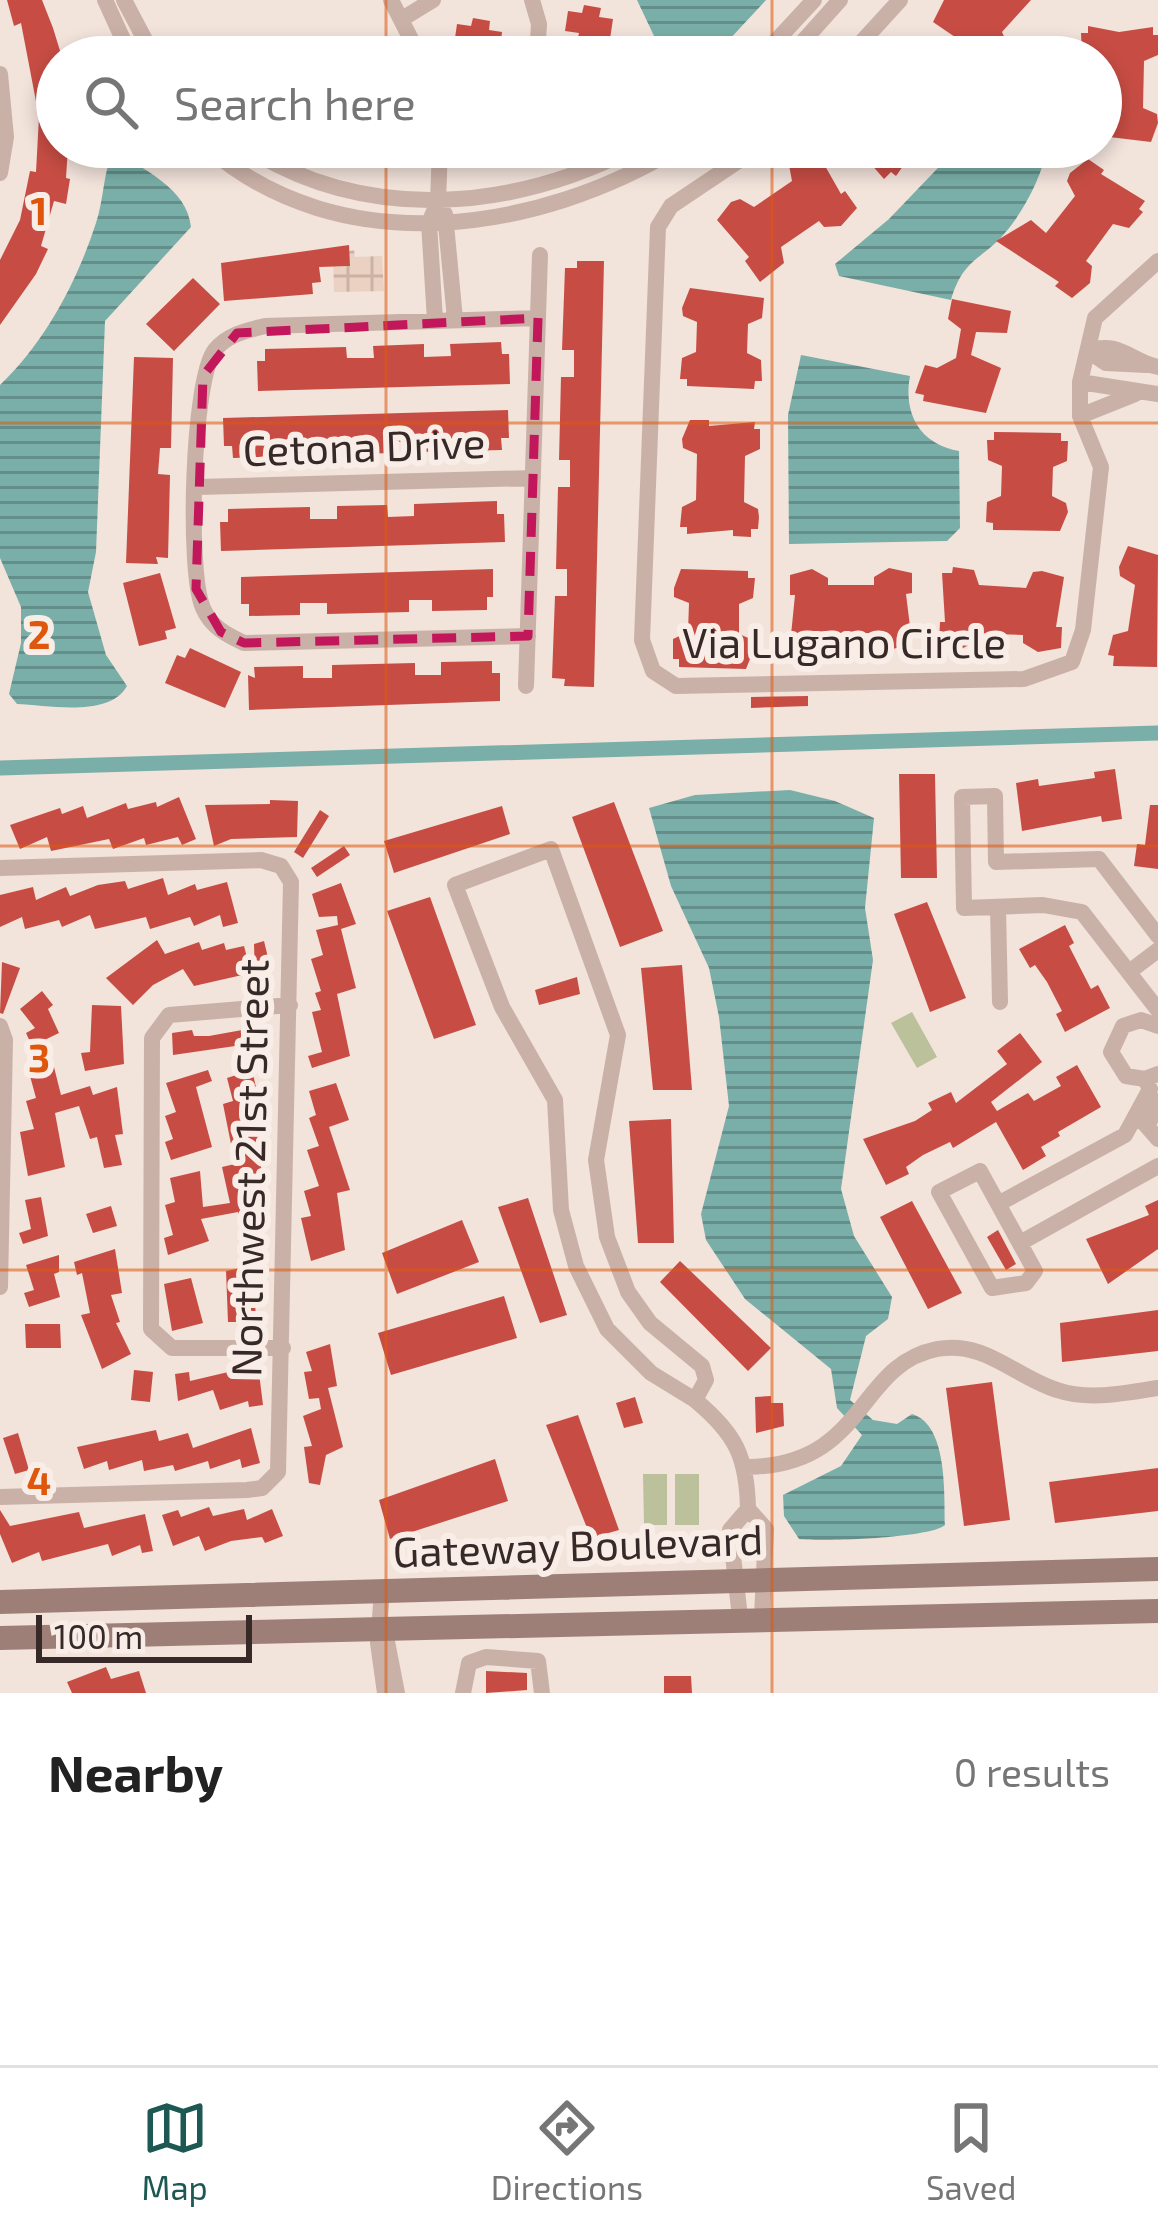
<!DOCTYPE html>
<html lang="en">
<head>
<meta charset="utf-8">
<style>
	body { margin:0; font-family:"Exo 2",sans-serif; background:#f6f6f6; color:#222 }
	.scale { position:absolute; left:36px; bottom:30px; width:216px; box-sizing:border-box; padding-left:12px; border:6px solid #362927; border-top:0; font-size:33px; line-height:42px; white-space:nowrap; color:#362927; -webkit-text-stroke:9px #f9eee7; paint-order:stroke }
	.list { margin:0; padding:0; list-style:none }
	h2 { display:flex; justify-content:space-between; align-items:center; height:156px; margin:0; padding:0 48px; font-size:51px }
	h2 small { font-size:39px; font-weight:400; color:#767676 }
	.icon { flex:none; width:66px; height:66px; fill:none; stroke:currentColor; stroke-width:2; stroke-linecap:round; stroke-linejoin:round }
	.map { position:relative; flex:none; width:1158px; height:1693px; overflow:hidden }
	.search { position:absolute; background:#fff; box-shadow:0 6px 18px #0003; left:36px; right:36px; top:36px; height:132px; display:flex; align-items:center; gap:30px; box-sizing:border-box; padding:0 42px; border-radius:66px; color:#767676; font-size:45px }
	.sheet { height:372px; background:#fff }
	nav { display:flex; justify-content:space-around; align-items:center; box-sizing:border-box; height:168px; border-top:3px solid #e0e0e0; background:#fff; font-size:33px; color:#767676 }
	nav a { display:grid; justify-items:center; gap:6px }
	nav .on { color:#1d5852 }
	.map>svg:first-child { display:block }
	.green { fill:#bbc19b }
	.plaza { fill:url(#plaza-grid) }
	.water { fill:url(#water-rules) }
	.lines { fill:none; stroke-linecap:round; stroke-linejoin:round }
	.canal { stroke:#79afa8; stroke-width:15 }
	.building { fill:#c74d44 }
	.street { stroke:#cab1a7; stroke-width:16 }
	.secondary { stroke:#9e7f78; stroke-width:24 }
	.marked { fill:none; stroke:#c2185b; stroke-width:9; stroke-dasharray:24 15; stroke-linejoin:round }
	.grid { fill:none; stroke:#df570d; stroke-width:3; stroke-opacity:0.55 }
	.labels { text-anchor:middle; stroke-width:12; stroke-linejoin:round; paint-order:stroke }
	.street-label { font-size:42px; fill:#362927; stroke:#f9eee7 }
	.grid-label { font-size:39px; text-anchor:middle; font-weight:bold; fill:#df570d; stroke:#f9eee7; stroke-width:12; stroke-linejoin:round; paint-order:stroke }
</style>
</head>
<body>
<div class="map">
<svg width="1158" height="1693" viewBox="0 0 1158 1693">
	<defs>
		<pattern id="plaza-grid" width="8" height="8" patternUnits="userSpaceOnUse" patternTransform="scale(3)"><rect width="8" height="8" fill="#ead1c1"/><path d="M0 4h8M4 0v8" fill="none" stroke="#c9b3a6"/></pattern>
		<pattern id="water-rules" width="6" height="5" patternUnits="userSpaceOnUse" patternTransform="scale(3)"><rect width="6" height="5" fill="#79afa8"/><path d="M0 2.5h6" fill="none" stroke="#648e89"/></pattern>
	</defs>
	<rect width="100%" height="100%" fill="#f2e3db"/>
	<path class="green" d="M912 1012 937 1057 917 1068 891 1023Z
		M643 1474H667V1525H644Z
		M675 1474H699V1525H675Z"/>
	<path class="plaza" d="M354 250 355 257 382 256 384 291 334 292 333 251 336 267 350 266 349 251Z"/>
	<path class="water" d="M637 0H766L713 57H664Z
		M958 147H1048C1041 177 1025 210 1004 234 980 261 963 259 951 300L839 276 835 264 889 219Z
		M113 150C144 170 187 188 191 227L105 321 96 552 88 592 106 655 127 686C109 718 48 705 17 704L9 694 21 643V607L0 558V385C45 342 77 282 96 223 104 199 103 174 113 150Z
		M801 355 910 376C903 414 920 444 959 451L960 528 947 541 789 544 788 415Z
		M790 790 835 801 874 818 865 908 873 960 841 1189 854 1236 892 1297 888 1319 866 1336 850 1400 873 1420 897 1424 912 1414C948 1425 944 1493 945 1525 931 1538 823 1542 799 1539L784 1516 783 1495 841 1466 862 1435 837 1408 831 1369 745 1299 706 1240 701 1214 729 1106 719 1017 709 968 671 886 649 808 695 795Z"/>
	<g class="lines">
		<path class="canal" d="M0 768 1158 733"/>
	</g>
	<path class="building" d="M7 0H42L53 28 61 54 57 147H68L66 178 70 179 66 204 54 201 41 246 48 249 36 274 0 325V260L20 220 30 171 36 172 39 117 21 23 14 26Z
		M944 0H1031L1002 32 1009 47 1000 57H968L974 50 933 22Z
		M584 5 601 8 599 17 613 19 610 39 596 36 594 45 577 42 579 33 565 31 568 11 582 13Z
		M473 18 490 21 489 30 502 32 500 51 466 55 467 47 454 45 457 24 471 26Z
		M1088 26 1119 32 1153 27V35H1158V55L1144 61 1143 108 1157 114 1158 123 1151 142 1101 136V57L1082 54 1081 33H1088Z
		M856 147H909L903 154 908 159 896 176 891 172 884 179Z
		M816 150 841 194 845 191 857 208 841 226 824 227 819 221 781 247 784 263 760 282 745 261 749 257 717 220 731 202 740 199 754 207 792 181 789 165 805 152 808 156Z
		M1088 159 1104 170 1101 174 1145 201 1139 209 1143 212 1129 228 1113 224 1086 261 1092 266 1090 283 1072 298 1055 286 1059 282 996 241 1031 220 1046 233 1075 196 1067 181 1070 173Z
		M349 245 350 266 319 267 321 282 312 283 313 294 224 301 221 263Z
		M577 261H604L594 687 564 686 565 679 552 678 555 596H567V569H556L558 487H570V460H559L561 377H574V350H562L565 268H577Z
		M193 278 220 304 174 351 146 324Z
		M690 288 764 298 762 318 748 324 747 353 761 360 762 381H755L754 389 687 386V379H680L682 358 696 352 697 322 683 316 682 308Z
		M952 299 1011 311 1007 333 976 332 971 355 1001 368 986 413 923 401 924 395 915 393 925 365 937 368 956 358 961 329 948 319Z
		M501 342 502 354H509L510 384 258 391 257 361H265V349L346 347 347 358H374L373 346 424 344V357L451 356 450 344Z
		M134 357 173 358 171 448H160L158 474 170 475 168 558 156 557 158 564 126 563Z
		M508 410 509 438H501L502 450 419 452 418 441 392 442V453L233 458 232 446H224L223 418Z
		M690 420H709V426L755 422 754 429H760V449L745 456 744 502 758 509 759 517 758 529H751V537L733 536V530L687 534V527H680L682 507 696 500 697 454 683 448 682 439Z
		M994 432 1061 433V441H1068L1067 461 1053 467 1052 496 1066 503 1068 512 1060 531 993 530V523L986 522 987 502 1001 496 1002 466 988 460 987 440H994Z
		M497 501V514H504L505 542 221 551 220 522H228V509L310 507V519H337V506L387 505 388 517 414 516V504Z
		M1128 546 1158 555 1157 667 1113 666 1114 656 1108 655 1113 635 1128 631 1135 585 1120 576 1119 567Z
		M953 567 974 570 979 585 1026 588 1033 572 1042 571 1064 577 1056 627H1062L1061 648 1038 652 1023 643V635L995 634 977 633V641L961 649 939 642 940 622H945L942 573H952Z
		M889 568 912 573V593L906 594 912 643 890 650 881 648 875 633H828L821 648 801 651V645H790L795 595H790V575L812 569 828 578V585H874V577Z
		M493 569V597H487V610L432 611V600H409V612L327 614V603H300V615L249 616V604H241V577Z
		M681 569 748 571V578H755L753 598 739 604V634L753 640 754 649 746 669 679 667V659H673V639L688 632 689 603 674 597V588Z
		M160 573 176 628 165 631 167 639 139 646 123 583Z
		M190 648 241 672 225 708 165 683 177 655 185 658Z
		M492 661V673H500V701L249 710 248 675 255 678 254 667 303 666V678H332V665L415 663V675H441V662Z
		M808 696V706L751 708V697Z
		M1115 769 1122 819 1102 822 1101 816 1022 831 1016 783 1038 779 1039 786 1095 778 1094 772Z
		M899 774H935L937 878H901Z
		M179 797 196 839 182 845 178 837 146 845 144 838 113 849 109 839 51 851 47 837 20 849 10 825 60 808 62 814 83 806 87 818 126 803 128 809 156 802 157 807Z
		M270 800 298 801 297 837 231 839 214 846 205 805 270 804Z
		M614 802 663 931 620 947 572 817Z
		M1150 805H1158V869L1134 866 1137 844 1145 845Z
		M502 806 510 834 394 873 384 841Z
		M320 810 329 816 303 858 294 852Z
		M344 846 350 855 317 877 311 868Z
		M163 878 168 895 195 884 197 890 227 882 238 923 223 927 220 915 194 926 190 917 150 929 146 917 95 929 90 915 62 927 59 920 25 929 22 917 0 927V895L33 887 36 900 66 887 70 896 98 885 125 881 128 889Z
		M341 883 356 924 341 929 356 988 337 994 350 1056 312 1068 308 1056 322 1052 312 1012 321 1010 315 993 321 991 311 959 323 955 316 930 338 925 337 916 319 917 312 894Z
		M430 897 476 1025 434 1039 387 911Z
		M927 902 966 998 930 1012 894 914Z
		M1065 925 1074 943 1069 946 1091 989 1098 985 1110 1008 1065 1032 1056 1014 1062 1011 1047 982 1035 965 1030 968 1019 949Z
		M157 940 165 954 199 942 202 950 224 943 226 950 244 946 251 973 194 986 183 969 153 985 133 1005 106 978Z
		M264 941 272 974 255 978 254 944Z
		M2 962 20 968 3 1014 0 1013Z
		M682 965 692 1090H653L641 968Z
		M577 977 580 994 539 1005 535 990Z
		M42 991 53 1005 48 1009 59 1033 32 1046 26 1033 35 1028 20 1009Z
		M92 1005 121 1006 124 1064 85 1071 81 1053 90 1052Z
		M259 1027 262 1042 173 1055 172 1033 192 1030 194 1036H209Z
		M1020 1033 1042 1062 991 1102 997 1111 1028 1093 1034 1101 1061 1086 1056 1077 1077 1065 1101 1107 1058 1132 1060 1136 1041 1147 1046 1156 1023 1170 996 1122 953 1148 950 1142 923 1155 906 1167 909 1174 886 1185 863 1139 915 1121 932 1110 928 1103 951 1092 956 1103 1007 1064 997 1051Z
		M44 1060 45 1065 53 1063 61 1095 90 1086 93 1095 117 1087 123 1134 115 1135 122 1165 104 1168 97 1137 90 1139 79 1106 55 1113 65 1167 28 1176 20 1132 34 1129 26 1101 36 1098 27 1065Z
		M208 1070 212 1081 196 1087 212 1147 171 1160 165 1142 173 1139 165 1116 176 1112 166 1083Z
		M252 1070 268 1139 258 1143 266 1207 255 1209 263 1240 246 1244 238 1212 201 1219 209 1241 168 1255 164 1238 173 1235 165 1205 175 1202 170 1178 200 1171 203 1207 230 1203 222 1167 235 1164 223 1104 233 1101 227 1078Z
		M336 1083 349 1120 329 1127 350 1190 337 1193 345 1250 311 1261 301 1218 311 1216 304 1191 319 1186 307 1150 319 1146 309 1118 316 1115 309 1091Z
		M671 1119 674 1243H638L629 1121Z
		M41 1197 48 1236 23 1244 19 1233 31 1229 25 1200Z
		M528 1198 567 1315 540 1323 498 1207Z
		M1158 1200V1249L1108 1284 1086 1239 1149 1215 1145 1206Z
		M912 1201 962 1293 928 1309 880 1217Z
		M111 1206 117 1226 93 1233 86 1214Z
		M462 1220 479 1262 397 1294 382 1253Z
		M998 1230 1016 1264 1006 1270 987 1237Z
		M115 1249 122 1293 111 1295 120 1322 116 1323 131 1354 102 1369 81 1315 90 1313 82 1273 77 1275 74 1262Z
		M59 1255V1272L54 1274 60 1297 29 1307 24 1293 34 1290 26 1265Z
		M680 1261 771 1348 748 1371 660 1282Z
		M260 1264 263 1278 243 1285 248 1302 255 1300 256 1322H228L226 1271Z
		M191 1278 203 1323 172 1331 164 1284Z
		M504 1296 517 1338 391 1375 378 1333Z
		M1158 1310V1351L1062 1362 1060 1323Z
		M25 1324H60L61 1348H26Z
		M330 1344 337 1386 328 1388 343 1447 326 1455 320 1485 309 1483 304 1447 312 1446 303 1416 321 1409 319 1398 309 1399 304 1372 312 1371 306 1352Z
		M258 1365 263 1405 249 1407 248 1401 220 1410 213 1390 178 1401 175 1374 189 1372 190 1381Z
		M134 1370 153 1372 150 1402 131 1400Z
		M992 1382 1010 1520 964 1526 946 1388Z
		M771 1396V1403H783L784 1426 756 1433 755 1397Z
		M635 1397 643 1423 624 1428 616 1403Z
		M578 1415 619 1530 591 1538 546 1425Z
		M251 1428 260 1463 242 1468 240 1459 210 1469 208 1461 175 1471 173 1465 144 1471 142 1460 109 1470 107 1461 84 1469 77 1447 156 1430 159 1441 188 1433 193 1448Z
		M18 1433 29 1470 15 1474 3 1438Z
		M495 1459 508 1501 390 1539 379 1500Z
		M1158 1468V1511L1055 1523 1049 1482Z
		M209 1507 213 1516 244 1509 247 1520 272 1509 283 1536 265 1543 262 1537 231 1541 205 1551 199 1536 173 1546 162 1515 178 1510 181 1517Z
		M0 1510 10 1526 79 1512 84 1528 145 1514 153 1551 142 1553 140 1545 112 1556 108 1544 42 1561 39 1552 12 1563 0 1534Z
		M106 1667 111 1679 139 1671 146 1693H72L67 1682Z
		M486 1671 527 1673V1690L486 1693Z
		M664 1676H691L692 1693H664Z"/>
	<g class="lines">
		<path class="street" d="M105 0 131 57
			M124 0 154 57
			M391 0 420 57
			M532 0 539 24 537 57
			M402 19 433 0
			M761 57 814 0
			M789 57 840 0
			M848 57 900 0
			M0 74 6 137 0 173
			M207 147C340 263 539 233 679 147
			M246 147C366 224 513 211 636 147
			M759 147 671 206 658 227 642 640 653 671 676 686 1024 679 1072 662 1083 630 1101 467 1080 416V382L1095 318 1158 261
			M445 214 455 319
			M435 320 429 223 438 202 440 147
			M1088 351C1120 340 1131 362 1158 367
			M1088 351 1106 363 1146 365
			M1080 382 1158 394
			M1080 416 1135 394
			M197 487 533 478
			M528 636 244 643C227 635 211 627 203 608 187 573 192 379 215 350 228 334 246 331 265 326L538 318
			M526 686 540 255
			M0 868 261 860 281 866 291 882 278 1472 262 1488 247 1490 0 1497
			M998 907 1000 1002
			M1158 936 1099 859 996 862 995 796 962 797 964 908 1043 905 1082 912 1158 1010
			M1129 972 1158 950
			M0 1026 5 1040 0 1287
			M1158 1026 1141 1020 1123 1026 1111 1052 1126 1076 1145 1079 1158 1074
			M1138 1116 1158 1139
			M1149 1123 1158 1101
			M980 1171 1035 1271 1026 1283 992 1288 939 1192Z
			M998 1204 1125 1135 1150 1089 1145 1079
			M1020 1243 1158 1166
			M283 1348H172L151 1329 152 1038 169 1015 290 1005
			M695 1400 651 1373 607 1329 576 1266 561 1210 555 1100 502 1007 455 885 551 849 618 1035 596 1160 607 1237 628 1292 650 1323 702 1366 706 1380 695 1400C736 1434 747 1457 748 1509L766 1529 762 1617
			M748 1467C867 1465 856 1365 937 1349 985 1340 1015 1377 1057 1390 1089 1401 1125 1393 1158 1388
			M382 1591 378 1643 385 1693
			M740 1617 730 1530 748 1509
			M384 1626 397 1693
			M463 1693 469 1663 486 1657 538 1661 542 1693"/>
		<path class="secondary" d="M0 1602 1158 1569
			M0 1638 1158 1611"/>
	</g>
	<path class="marked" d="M538 318 528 636 244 643 221 632 196 589 203 376 237 333Z"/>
	<path class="grid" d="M386 0V57M772 0V57M386 147V1693M772 147V1693M0 423H1158M0 846H1158M0 1270H1158"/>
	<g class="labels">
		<g class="street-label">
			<text transform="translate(364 447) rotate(-2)" y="15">Cetona Drive</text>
			<text x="844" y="658">Via Lugano Circle</text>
			<text transform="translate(250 1168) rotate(-89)" y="15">Northwest 21st Street</text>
			<text transform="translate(578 1546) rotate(-2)" y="15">Gateway Boulevard</text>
		</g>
	</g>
	<g class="grid-label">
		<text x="39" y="225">1</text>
		<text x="39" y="649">2</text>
		<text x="39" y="1072">3</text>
		<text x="39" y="1495">4</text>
	</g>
</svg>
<div class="scale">100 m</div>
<div class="search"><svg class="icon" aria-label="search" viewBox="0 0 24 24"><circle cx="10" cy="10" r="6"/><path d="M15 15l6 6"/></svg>Search here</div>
</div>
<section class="sheet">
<h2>Nearby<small>0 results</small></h2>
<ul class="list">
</ul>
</section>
<nav>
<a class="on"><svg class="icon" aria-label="map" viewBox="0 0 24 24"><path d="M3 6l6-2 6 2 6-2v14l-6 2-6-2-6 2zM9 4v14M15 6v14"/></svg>Map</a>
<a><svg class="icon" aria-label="directions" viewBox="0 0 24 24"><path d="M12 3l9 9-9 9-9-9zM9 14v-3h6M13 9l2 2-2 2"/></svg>Directions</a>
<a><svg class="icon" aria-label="saved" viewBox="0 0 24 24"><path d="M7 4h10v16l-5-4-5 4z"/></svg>Saved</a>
</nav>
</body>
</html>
